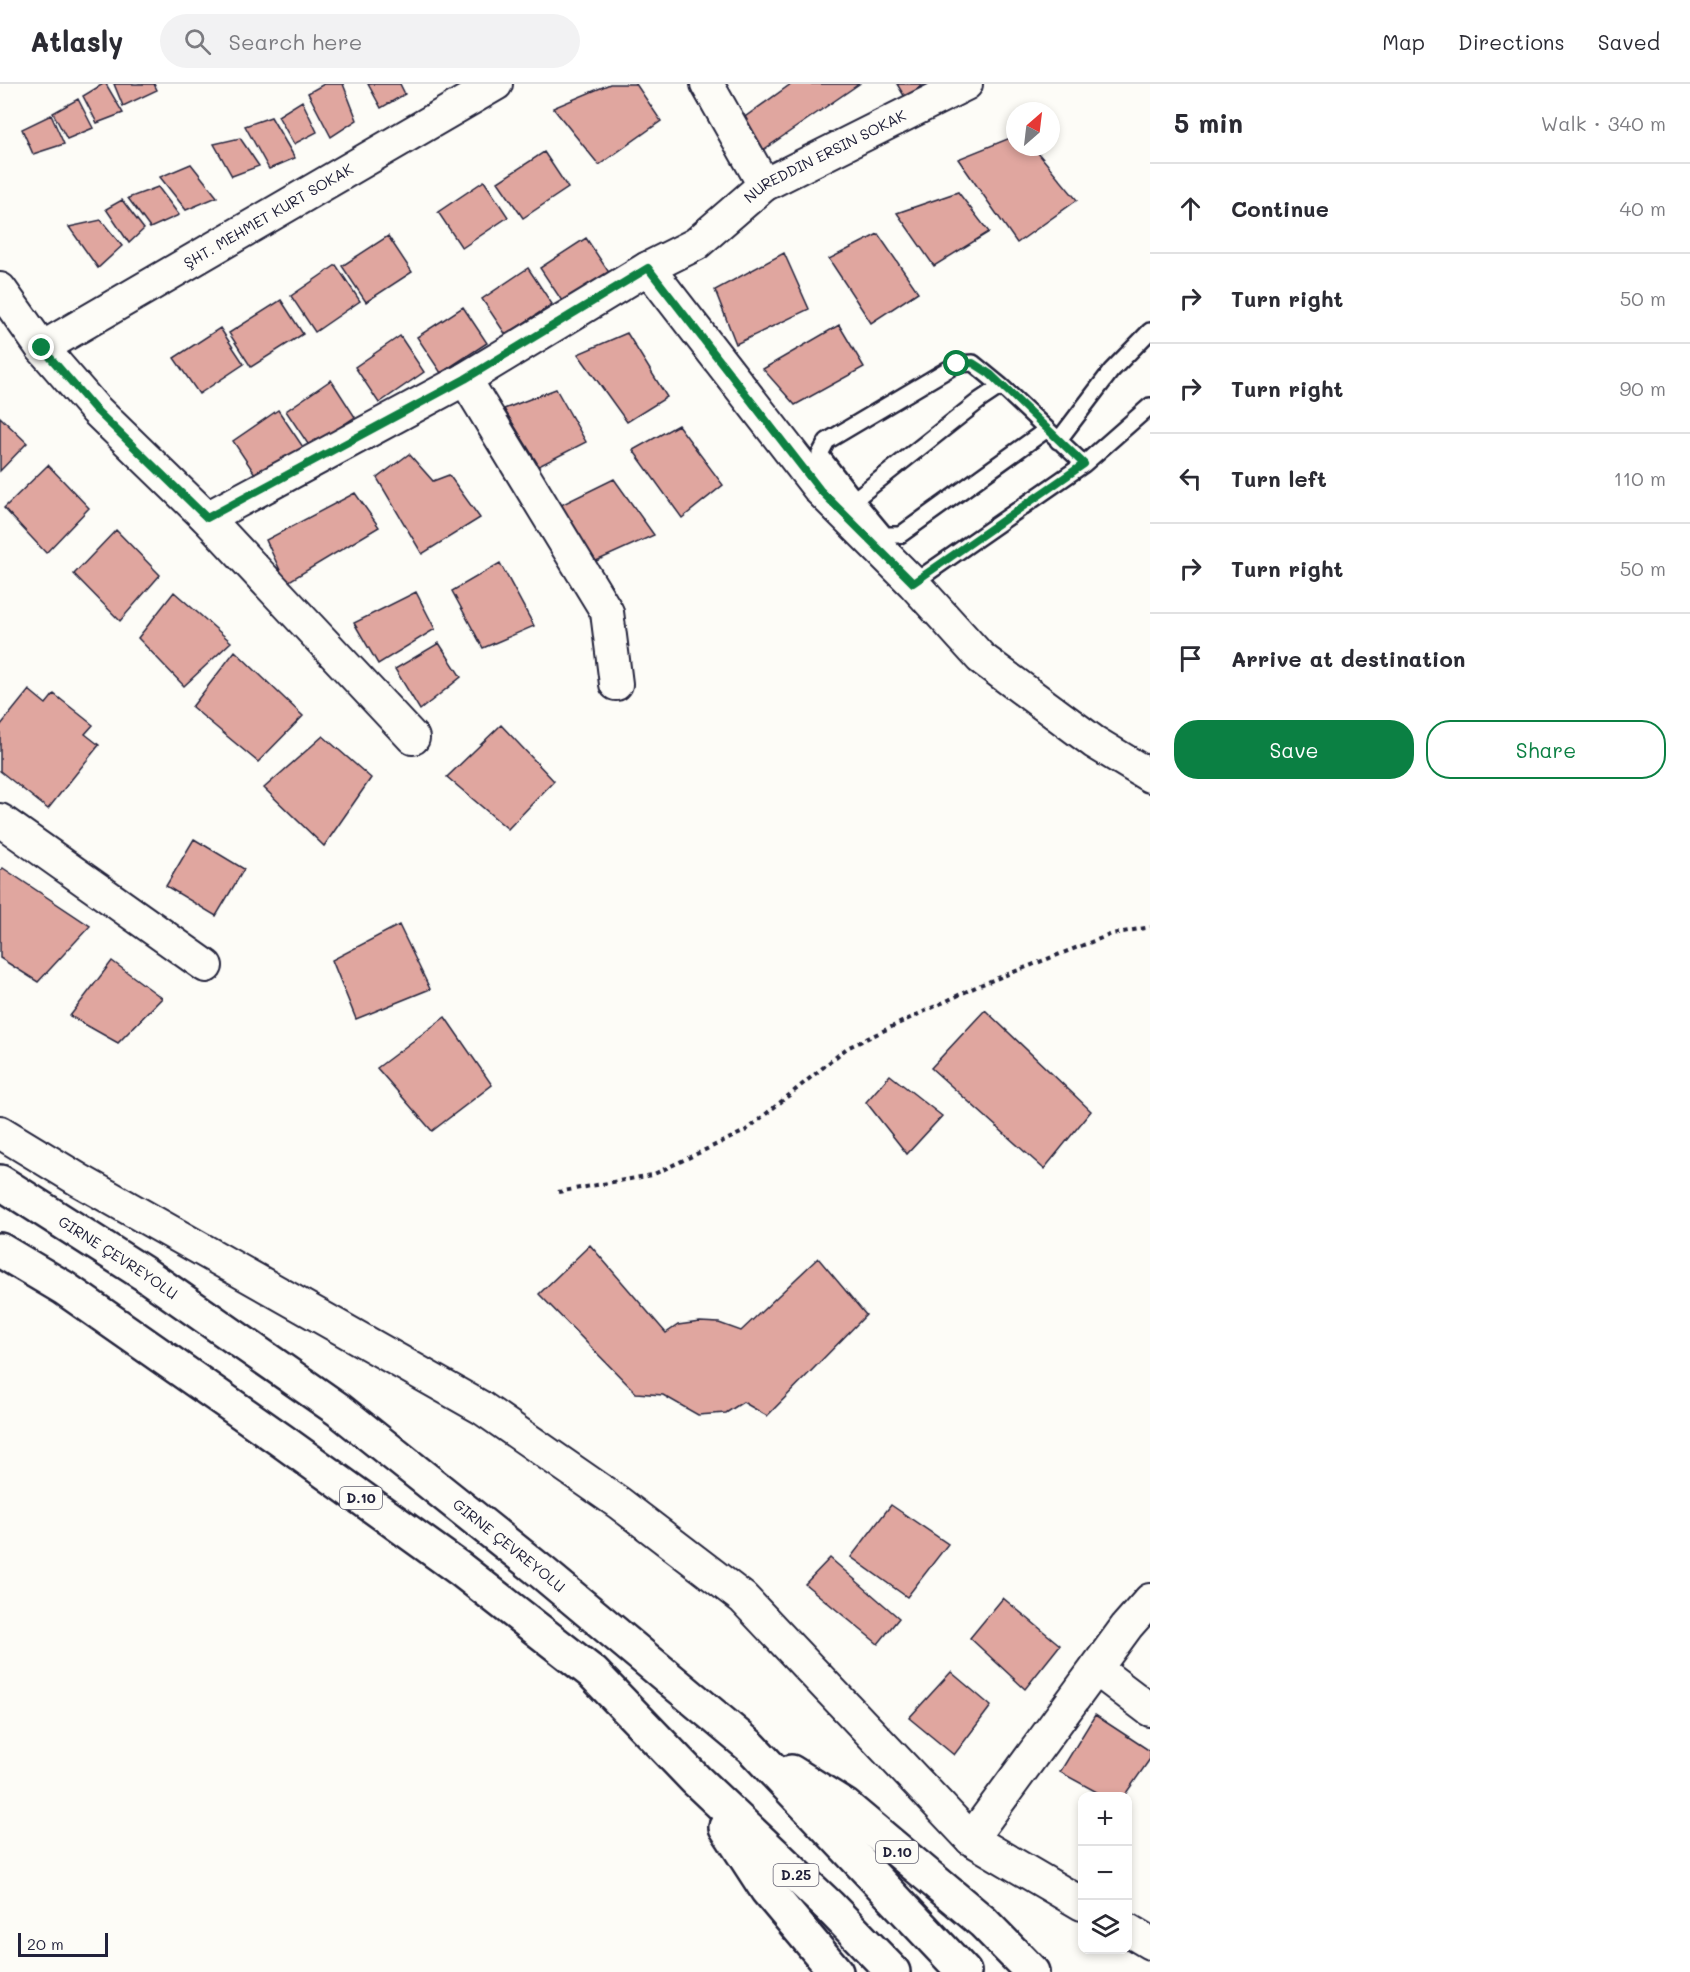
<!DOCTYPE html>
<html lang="en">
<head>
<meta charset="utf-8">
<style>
	body { margin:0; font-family:Mali,sans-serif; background:#f2f2f3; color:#2b2b33 }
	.controls { position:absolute; right:18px; bottom:18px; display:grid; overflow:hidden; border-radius:12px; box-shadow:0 3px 9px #0003 }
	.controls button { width:54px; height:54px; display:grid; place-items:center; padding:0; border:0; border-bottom:2px solid #e1e1e2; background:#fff; color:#2b2b33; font:30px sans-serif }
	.compass { position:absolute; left:1006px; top:18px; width:54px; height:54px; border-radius:50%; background:#fff; box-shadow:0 3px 9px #0003; rotate:28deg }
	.scale { position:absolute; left:18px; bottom:15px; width:90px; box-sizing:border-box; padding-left:6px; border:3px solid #22223b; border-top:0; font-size:16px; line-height:21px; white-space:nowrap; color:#22223b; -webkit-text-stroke:4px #fdfcf7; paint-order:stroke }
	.stop { position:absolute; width:18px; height:18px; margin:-14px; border:4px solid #0b8043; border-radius:50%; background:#fff }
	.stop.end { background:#0b8043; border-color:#fff; box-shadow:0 2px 6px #0008 }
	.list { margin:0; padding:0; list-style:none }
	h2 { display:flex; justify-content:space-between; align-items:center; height:78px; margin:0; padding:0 24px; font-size:26px }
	h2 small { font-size:20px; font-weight:400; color:#7c7c81 }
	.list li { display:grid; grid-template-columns:39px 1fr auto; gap:18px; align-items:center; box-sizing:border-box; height:90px; padding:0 24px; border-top:2px solid #e1e1e2 }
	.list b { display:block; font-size:22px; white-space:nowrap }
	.list em { font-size:20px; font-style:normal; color:#7c7c81 }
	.actions { display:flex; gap:12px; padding:18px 24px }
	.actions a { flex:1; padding:14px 0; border:2px solid #0b8043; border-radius:24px; text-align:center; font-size:21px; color:#0b8043 }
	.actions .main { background:#0b8043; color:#fff }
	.icon { flex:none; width:33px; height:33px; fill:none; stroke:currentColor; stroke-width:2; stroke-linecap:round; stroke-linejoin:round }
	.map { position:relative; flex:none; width:1150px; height:1888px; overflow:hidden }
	header { display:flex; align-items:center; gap:36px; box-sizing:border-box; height:84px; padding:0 30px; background:#fff; border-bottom:2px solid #e1e1e2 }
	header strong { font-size:28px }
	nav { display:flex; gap:33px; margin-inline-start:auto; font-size:21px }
	.search { width:420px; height:54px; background:#f2f2f3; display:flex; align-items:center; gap:15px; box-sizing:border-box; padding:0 21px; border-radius:33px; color:#7c7c81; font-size:22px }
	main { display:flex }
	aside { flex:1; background:#fff }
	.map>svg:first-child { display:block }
	.building { fill:#e0a69f; stroke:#22223b; stroke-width:1.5 }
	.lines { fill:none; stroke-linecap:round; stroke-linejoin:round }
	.lane-casing { stroke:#22223b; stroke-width:20 }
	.street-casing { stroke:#22223b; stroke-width:36 }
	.highway-casing { stroke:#22223b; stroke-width:38 }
	.path { stroke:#22223b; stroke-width:4; stroke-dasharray:4.5 4.5; stroke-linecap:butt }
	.lane { stroke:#fdfcf7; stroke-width:15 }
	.street { stroke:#fdfcf7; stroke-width:32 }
	.highway { stroke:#fdfcf7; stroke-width:33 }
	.route { stroke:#0b8043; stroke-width:8 }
	.labels { text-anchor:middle; stroke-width:5; stroke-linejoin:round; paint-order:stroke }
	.shield { fill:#fdfcf7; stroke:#646373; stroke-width:1.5 }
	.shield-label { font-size:14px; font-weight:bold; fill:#22223b }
	.street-label { font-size:15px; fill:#22223b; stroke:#fdfcf7 }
</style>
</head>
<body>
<header>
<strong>Atlasly</strong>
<div class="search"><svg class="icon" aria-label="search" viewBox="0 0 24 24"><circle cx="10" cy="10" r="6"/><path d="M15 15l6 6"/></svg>Search here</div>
<nav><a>Map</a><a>Directions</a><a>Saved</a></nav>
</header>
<main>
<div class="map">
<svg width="1150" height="1888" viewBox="0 0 1150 1888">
	<rect width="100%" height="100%" fill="#fdfcf7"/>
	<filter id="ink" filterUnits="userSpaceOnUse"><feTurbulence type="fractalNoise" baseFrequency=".0167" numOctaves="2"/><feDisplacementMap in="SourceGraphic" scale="12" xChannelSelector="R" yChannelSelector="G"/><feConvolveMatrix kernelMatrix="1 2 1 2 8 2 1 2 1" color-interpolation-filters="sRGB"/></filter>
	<g filter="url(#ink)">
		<path class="building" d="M103 0H106L123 29 97 39 83 12Z
			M114 0H154L157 6 123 22Z
			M324 0H343L357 36 331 53 308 9Z
			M368 0H400L405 10 381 24Z
			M610 0H636L661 37 599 81 553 24Z
			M791 0H859L760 68 742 35Z
			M897 0H923L906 15Z
			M78 15 93 44 67 55 53 29Z
			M302 17 317 48 294 60 278 32Z
			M51 31 64 60 33 70 22 45Z
			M271 33 295 74 269 85 245 42Z
			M1015 52V63H1033L1077 116 1017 159 958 75Z
			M240 54 259 82 232 92 214 60Z
			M544 68 568 104 523 134 498 98Z
			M191 80 217 113 186 126 160 93Z
			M484 97 508 133 462 164 438 128Z
			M158 103 179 131 150 144 128 114Z
			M958 108 989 148 934 182 897 129Z
			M122 116 144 145 129 159 106 125Z
			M101 136 122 162 98 184 69 143Z
			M878 150 918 208 871 239 829 175Z
			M388 152 412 188 366 218 342 182Z
			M586 154 610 190 564 220 540 184Z
			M784 169 809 225 736 260 715 206Z
			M336 181 360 217 315 248 291 212Z
			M528 184 552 220 506 251 482 215Z
			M281 216 303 250 251 283 229 249Z
			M463 223 487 259 441 289 417 253Z
			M839 241 864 283 795 321 763 285Z
			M220 244 244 280 199 310 174 274Z
			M627 249 667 313 627 338 578 270Z
			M400 252 424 288 379 319 355 283Z
			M331 296 355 333 310 363 286 327Z
			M556 305 586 358 539 382 504 325Z
			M278 326 303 363 257 393 233 357Z
			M0 333 27 359 0 387Z
			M678 341 723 401 682 434 633 366Z
			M409 370 433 397 449 391 480 434 422 470 377 394Z
			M48 381 89 424 46 469 4 424Z
			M614 395 654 451 594 478 561 421Z
			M355 409 379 443 286 499 266 456Z
			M116 446 160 491 120 537 74 490Z
			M500 479 534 542 483 564 452 507Z
			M174 508 231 558 184 602 138 554Z
			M416 508 435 545 378 580 354 539Z
			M439 559 461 593 420 626 395 585Z
			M235 567 303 632 258 678 192 623Z
			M29 606 46 620 54 610 93 641 85 650 99 661 48 725 0 687V642Z
			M501 641 554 697 508 745 447 693Z
			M323 652 371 694 324 762 264 704Z
			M194 755 244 785 216 832 166 802Z
			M3 784 90 842 38 898 0 874V787Z
			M399 841 430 905 356 935 332 876Z
			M112 877 162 914 118 959 70 932Z
			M985 926 1091 1027 1044 1085 931 984Z
			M445 933 492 1001 432 1047 377 984Z
			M890 991 942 1032 907 1070 866 1018Z
			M590 1161 666 1249 678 1241 700 1238 719 1239 741 1247 818 1174 866 1231 767 1332 743 1318 726 1329 698 1331 663 1311 636 1309 539 1210Z
			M891 1421 948 1460 907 1513 851 1473Z
			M830 1474 899 1534 878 1560 805 1500Z
			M1003 1514 1060 1561 1025 1605 970 1554Z
			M951 1588 991 1622 954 1671 909 1634Z
			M1095 1631 1150 1667V1675L1124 1712H1104L1060 1688Z"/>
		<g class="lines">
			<g class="lane-casing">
				<path id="lane" d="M1046 346 900 451H885L855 415 980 316 1001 302 1084 380
					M1058 357 1111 287 1150 247
					M855 415 820 370 827 357 957 280 973 279 1001 302
					M913 499 1084 380 1150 322"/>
			</g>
			<g class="street-casing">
				<g id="street">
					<path d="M707 0 764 101"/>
					<path d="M648 184 820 406 913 499 981 574 1094 658 1150 692"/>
					<path d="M0 205 42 264 95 325 207 434 413 654"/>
					<path id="s1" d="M42 264 496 0"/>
					<path d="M465 295 607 528 616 600"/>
					<path id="s2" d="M207 434 465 295 648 184 696 160 764 101 966 0"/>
					<path d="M0 736 206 882"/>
					<path d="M0 1048 79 1096 482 1324 619 1419 743 1514 971 1755 1082 1820"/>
					<path d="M1096 1585 1150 1626"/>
					<path d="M971 1755 1127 1542 1150 1516"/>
					<path d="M1128 1846 1150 1859"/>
				</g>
			</g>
			<g class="highway-casing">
				<g id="highway">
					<path id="s3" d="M0 1098 143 1189 339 1326 543 1489 751 1663 964 1888"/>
					<path d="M0 1166 64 1204 281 1356 460 1485 593 1589 696 1696 829 1822 893 1888"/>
					<path d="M791 1688 845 1722 983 1838 1032 1888"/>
					<path d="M726 1743 767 1806 836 1888"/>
				</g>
			</g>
			<path class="path" d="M558 1108 652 1091 745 1047 847 964 980 901 1112 850 1150 843"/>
			<use href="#lane" class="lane"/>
			<use href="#street" class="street"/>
			<use href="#highway" class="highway"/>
		</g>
	</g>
	<g class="lines" filter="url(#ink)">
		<path class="route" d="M42 264 95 325 207 434 465 295 648 184 820 406 913 499 1084 380 990 290 973 279 957 280"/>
	</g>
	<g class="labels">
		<g class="shield">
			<rect x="340" y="1403" width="42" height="22" rx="4.5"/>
			<rect x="876" y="1757" width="42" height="22" rx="4.5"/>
			<rect x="773.5" y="1780" width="45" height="22" rx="4.5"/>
		</g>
		<g class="shield-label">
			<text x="361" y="1419">D.10</text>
			<text x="897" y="1773">D.10</text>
			<text x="796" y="1796">D.25</text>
		</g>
		<g class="street-label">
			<text dy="5" stroke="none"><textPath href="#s2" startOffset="718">NUREDDIN ERSIN SOKAK</textPath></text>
			<text dy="5" stroke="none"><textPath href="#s1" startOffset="262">ŞHT. MEHMET KURT SOKAK</textPath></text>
			<text dy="5" stroke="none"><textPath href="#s3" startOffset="140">GIRNE ÇEVREYOLU</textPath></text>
			<text dy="5" stroke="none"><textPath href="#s3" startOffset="626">GIRNE ÇEVREYOLU</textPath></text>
		</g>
	</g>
</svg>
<div class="controls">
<button>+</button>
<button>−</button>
<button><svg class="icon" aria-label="layers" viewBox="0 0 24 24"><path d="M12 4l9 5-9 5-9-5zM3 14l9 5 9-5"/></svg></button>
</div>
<svg class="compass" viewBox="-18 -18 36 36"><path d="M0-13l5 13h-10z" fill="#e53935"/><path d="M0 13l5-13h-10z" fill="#7c7c81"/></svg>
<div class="scale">20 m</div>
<div class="stop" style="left:957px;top:280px"></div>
<div class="stop end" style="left:42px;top:264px"></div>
</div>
<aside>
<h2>5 min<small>Walk · 340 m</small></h2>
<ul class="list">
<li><svg class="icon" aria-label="ahead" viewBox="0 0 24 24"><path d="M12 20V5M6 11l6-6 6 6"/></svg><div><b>Continue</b></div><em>40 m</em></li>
<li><svg class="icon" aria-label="right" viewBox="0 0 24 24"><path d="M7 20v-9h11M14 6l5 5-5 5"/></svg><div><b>Turn right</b></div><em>50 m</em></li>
<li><svg class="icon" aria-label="right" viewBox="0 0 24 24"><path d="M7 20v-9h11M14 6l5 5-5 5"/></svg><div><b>Turn right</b></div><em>90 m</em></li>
<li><svg class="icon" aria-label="left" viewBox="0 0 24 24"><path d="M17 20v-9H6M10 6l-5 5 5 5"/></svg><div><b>Turn left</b></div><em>110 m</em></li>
<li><svg class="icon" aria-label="right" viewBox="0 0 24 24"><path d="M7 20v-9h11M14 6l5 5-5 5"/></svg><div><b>Turn right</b></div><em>50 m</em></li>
<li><svg class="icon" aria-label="arrive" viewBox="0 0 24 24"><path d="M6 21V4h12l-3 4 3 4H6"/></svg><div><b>Arrive at destination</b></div></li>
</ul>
<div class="actions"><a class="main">Save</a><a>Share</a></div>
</aside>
</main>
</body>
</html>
